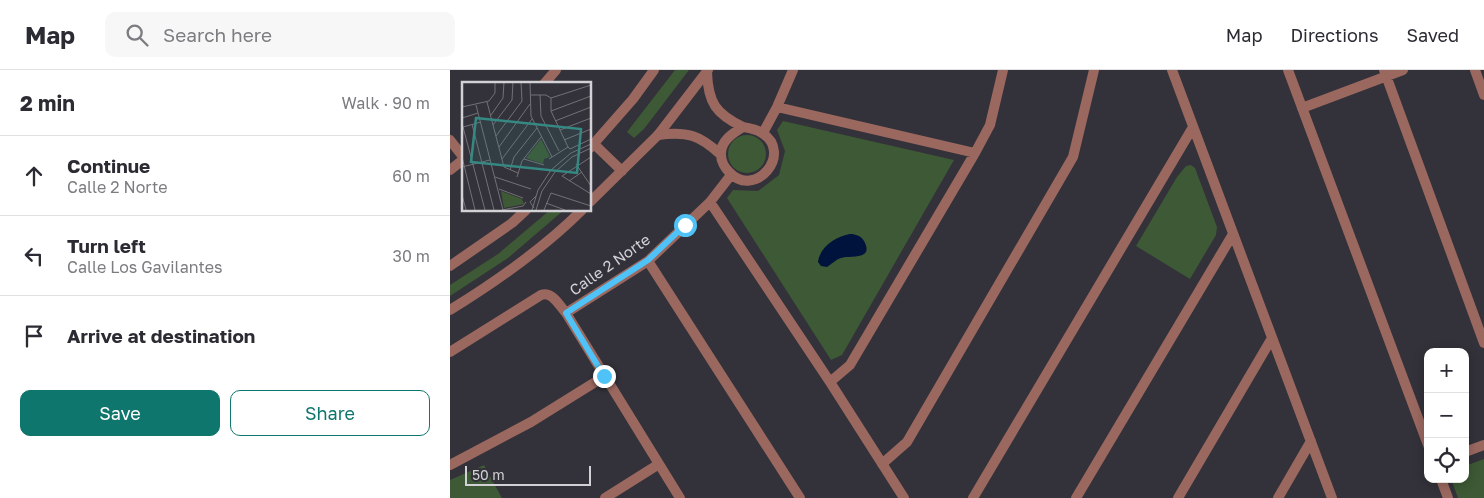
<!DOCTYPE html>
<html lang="en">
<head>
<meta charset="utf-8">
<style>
	body { margin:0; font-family:"Golos Text",sans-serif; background:#f7f7f7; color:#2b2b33 }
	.controls { position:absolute; right:15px; bottom:15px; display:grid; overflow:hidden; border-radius:10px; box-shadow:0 2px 12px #0003 }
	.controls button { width:45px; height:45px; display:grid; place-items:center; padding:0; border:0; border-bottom:1px solid #e1e1e2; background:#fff; color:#2b2b33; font:25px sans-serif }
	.scale { position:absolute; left:15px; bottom:12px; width:126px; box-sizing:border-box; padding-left:5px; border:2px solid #d2d1d6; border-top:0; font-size:14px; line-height:18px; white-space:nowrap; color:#d2d1d6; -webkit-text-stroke:4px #333139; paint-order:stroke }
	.stop { position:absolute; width:15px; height:15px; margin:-11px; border:4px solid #4fc3f7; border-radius:50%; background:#fff }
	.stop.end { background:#4fc3f7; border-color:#fff; box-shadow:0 1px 5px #0008 }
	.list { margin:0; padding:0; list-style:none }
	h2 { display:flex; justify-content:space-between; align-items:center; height:65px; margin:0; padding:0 20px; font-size:21px }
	h2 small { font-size:16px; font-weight:400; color:#7c7c81 }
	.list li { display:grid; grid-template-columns:32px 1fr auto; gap:15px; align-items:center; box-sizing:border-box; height:80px; padding:0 20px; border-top:1px solid #e1e1e2 }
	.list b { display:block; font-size:19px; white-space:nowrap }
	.list p { margin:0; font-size:16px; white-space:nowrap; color:#7c7c81 }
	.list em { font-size:16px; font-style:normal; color:#7c7c81 }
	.actions { display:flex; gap:10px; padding:15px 20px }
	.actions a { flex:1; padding:11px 0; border:1px solid #0f766e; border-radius:10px; text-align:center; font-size:18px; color:#0f766e }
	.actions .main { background:#0f766e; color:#fff }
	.icon { flex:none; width:28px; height:28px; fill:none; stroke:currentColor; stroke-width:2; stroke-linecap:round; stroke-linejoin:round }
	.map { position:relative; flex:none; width:1034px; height:428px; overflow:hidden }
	header { display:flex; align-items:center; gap:30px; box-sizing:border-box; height:70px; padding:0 25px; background:#fff; border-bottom:1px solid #e1e1e2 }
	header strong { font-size:24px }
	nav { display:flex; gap:28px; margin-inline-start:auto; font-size:18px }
	.search { width:350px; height:45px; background:#f7f7f7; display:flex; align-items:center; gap:12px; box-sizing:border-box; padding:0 18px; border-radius:10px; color:#7c7c81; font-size:19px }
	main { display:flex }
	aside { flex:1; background:#fff }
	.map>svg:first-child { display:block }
	.green { fill:#3d5935 }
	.water { fill:#00133c }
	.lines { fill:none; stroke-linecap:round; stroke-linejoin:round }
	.minor { stroke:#9a685f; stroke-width:10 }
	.tertiary { stroke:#9a685f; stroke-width:10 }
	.route { stroke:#4fc3f7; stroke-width:6 }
	.labels { text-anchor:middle; stroke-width:5; stroke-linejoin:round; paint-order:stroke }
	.street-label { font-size:15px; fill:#d2d1d6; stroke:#333139 }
	.inset-road { fill:none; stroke:#737178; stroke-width:1 }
	.view { fill:#368883; fill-opacity:0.15; stroke:#368883; stroke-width:2.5 }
	.inset-edge { fill:none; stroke:#d2d1d6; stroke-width:2.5 }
</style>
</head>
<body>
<header>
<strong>Map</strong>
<div class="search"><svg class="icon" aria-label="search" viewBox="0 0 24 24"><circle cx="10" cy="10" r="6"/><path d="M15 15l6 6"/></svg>Search here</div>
<nav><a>Map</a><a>Directions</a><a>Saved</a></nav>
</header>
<main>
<aside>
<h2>2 min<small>Walk · 90 m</small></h2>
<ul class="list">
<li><svg class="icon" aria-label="ahead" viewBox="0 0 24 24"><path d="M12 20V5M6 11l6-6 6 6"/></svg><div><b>Continue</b><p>Calle 2 Norte</p></div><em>60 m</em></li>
<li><svg class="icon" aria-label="left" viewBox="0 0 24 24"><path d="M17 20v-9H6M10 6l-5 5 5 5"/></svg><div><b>Turn left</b><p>Calle Los Gavilantes</p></div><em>30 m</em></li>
<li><svg class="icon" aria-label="arrive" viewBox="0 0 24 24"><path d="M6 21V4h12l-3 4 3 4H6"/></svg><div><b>Arrive at destination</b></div></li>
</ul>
<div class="actions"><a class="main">Save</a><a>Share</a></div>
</aside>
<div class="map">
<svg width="1034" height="428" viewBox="0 0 1034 428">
	<rect width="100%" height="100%" fill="#333139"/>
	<path class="green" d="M225 0H239L194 59 184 68 177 62Z
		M333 51 504 90 392 285 381 290 277 128 283 120 308 121 329 105 335 81 327 60Z
		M278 84a19 19 0 1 1 38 0a19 19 0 1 1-38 0Z
		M741 95 745 98 767 157 766 165 740 209 686 176 727 107 736 96Z
		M100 140H114L58 188 0 226V215L48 184Z
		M1034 389V428H1008L1001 409H1015V396Z
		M34 395 52 428H0V410Z"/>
	<path class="water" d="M400 164C406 164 411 166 414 171 425 191 398 185 391 188 385 190 382 194 377 197L371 196 368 192C370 176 387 166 400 164Z"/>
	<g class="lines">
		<path class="minor" d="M722 0 882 428
			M838 0 978 375
			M934 0 1034 273
			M1025 0 1034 25
			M257 2C258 33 266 44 293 57
			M94 14 106 0
			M327 37 525 83
			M852 38 953 0
			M293 57C299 58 306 59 312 63 344 83 305 130 279 102 275 98 271 91 271 85 270 71 283 63 293 57Z
			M313 63 327 37 343 0
			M208 65C237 61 250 65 271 85
			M0 70 14 88
			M0 100 14 89
			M260 132 380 312 454 428
			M198 191 350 428
			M116 243 198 191 260 132 281 105
			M0 282 91 225C102 221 109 235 116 243L230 428
			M380 312 400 295 525 83 540 55 553 0
			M1015 382 1034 375
			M432 394 457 372 623 87 644 0
			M0 395 81 352 155 306
			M991 409 998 428
			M155 428 209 394
			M523 428 743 57
			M626 428 783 164
			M728 428 822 268
			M828 428 861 371"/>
		<path class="tertiary" d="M144 74 172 101
			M140 78 183 29 204 0
			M140 132 208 65 258 0
			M0 196 62 153 76 140
			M0 240C47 211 93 179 132 140"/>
	</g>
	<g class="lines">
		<path class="route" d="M154 306 116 243 198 190 235 155"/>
	</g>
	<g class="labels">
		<g class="street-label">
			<text transform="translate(160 195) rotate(-35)" y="5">Calle 2 Norte</text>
		</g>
	</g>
	<g transform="translate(12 12)">
		<rect width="129" height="129" fill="#333139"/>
		<path d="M79 57 88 75 82 77 81 82 64 76ZM39 109 60 117 62 122 42 126Z" fill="#3d5935"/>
		<path class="inset-road" d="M68 0 69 34 90 75M69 13H84L89 16M78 13 79 34 97 69M89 16V29L106 65M89 16 129 3M25 20 42 85 56 91M14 23 41 128M0 25 27 19 33 11V0M89 29 129 14M29 33 41 16 42 0M0 36 16 31M93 39 129 25M10 42 32 128M31 43 50 18 51 0M1 45 23 128M1 45 19 40M98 48 129 36M34 54 60 19 59 0M102 58 129 47M37 65 68 22M0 75 13 128M129 75 100 94 129 112M40 77 70 37M62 77 82 83M87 77 106 65 108 67 129 57M114 82 129 104M0 85 28 78M48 88 52 75 75 46M33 95 69 107M55 95 60 79 79 55M107 99 120 90M37 107 61 116M0 113 4 128M84 121 103 128M72 126 68 120 74 114M40 128 61 124 64 120M70 128 76 108 89 88 109 71 129 62M74 128 80 109 93 90 110 75 129 66M82 128 89 111 129 124"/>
		<path class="view" d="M14 36 119 47 115 91 9 80Z"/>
		<rect width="129" height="129" class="inset-edge"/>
	</g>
</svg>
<div class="controls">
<button>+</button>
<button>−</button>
<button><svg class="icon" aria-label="locate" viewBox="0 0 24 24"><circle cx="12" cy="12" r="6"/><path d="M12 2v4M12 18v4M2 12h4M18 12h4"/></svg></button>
</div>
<div class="scale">50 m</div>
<div class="stop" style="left:235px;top:155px"></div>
<div class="stop end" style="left:154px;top:306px"></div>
</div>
</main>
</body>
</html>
